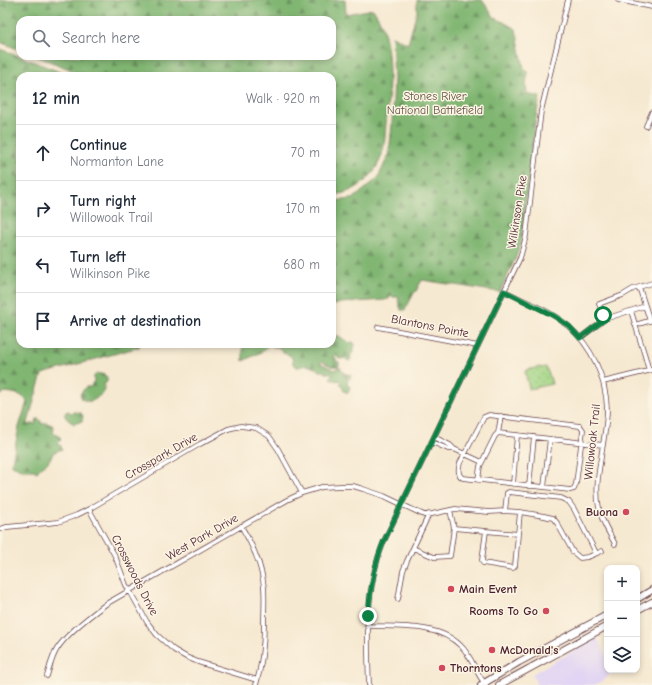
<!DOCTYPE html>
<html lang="en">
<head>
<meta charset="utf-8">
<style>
	body { margin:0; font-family:"Comic Neue",sans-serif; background:#f6f6f7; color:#1f2937 }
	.controls { position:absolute; right:12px; bottom:12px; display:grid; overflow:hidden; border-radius:8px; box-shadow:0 2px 6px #0003 }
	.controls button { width:36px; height:36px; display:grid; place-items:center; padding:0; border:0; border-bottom:1px solid #e0e1e3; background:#fff; color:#1f2937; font:20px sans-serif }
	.stop { position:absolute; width:12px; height:12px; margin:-9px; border:3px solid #0b8043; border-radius:50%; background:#fff }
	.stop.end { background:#0b8043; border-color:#fff; box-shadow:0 1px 4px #0008 }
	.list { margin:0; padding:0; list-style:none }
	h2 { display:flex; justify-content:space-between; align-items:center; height:52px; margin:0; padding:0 16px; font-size:17px }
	h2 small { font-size:13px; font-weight:400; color:#747a83 }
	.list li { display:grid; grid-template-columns:26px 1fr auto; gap:12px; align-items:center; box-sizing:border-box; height:56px; padding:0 16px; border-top:1px solid #e0e1e3 }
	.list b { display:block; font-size:15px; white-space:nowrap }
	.list p { margin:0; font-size:13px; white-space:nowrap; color:#747a83 }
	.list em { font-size:13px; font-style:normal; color:#747a83 }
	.icon { flex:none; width:22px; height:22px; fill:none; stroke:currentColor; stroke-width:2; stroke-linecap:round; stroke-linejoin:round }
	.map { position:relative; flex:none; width:652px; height:685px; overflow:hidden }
	.search { position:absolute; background:#fff; box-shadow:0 2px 6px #0003; left:16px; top:16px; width:320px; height:44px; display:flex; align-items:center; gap:10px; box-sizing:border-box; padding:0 14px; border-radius:12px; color:#747a83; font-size:15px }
	.panel { position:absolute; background:#fff; box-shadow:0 2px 6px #0003; left:16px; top:72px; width:320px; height:276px; border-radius:12px }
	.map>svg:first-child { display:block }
	.built { fill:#e1d4f4 }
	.grass { fill:url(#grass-dots); stroke:#767a58 }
	.forest { fill:url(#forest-firs); stroke:#656a4e }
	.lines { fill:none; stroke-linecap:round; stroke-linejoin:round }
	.minor-casing { stroke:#643d44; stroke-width:5.5 }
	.secondary-casing { stroke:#643d44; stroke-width:8 }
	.minor { stroke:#fff; stroke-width:4 }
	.secondary { stroke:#fff; stroke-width:6 }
	.route { stroke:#0b8043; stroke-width:5 }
	.poi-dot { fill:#d1495b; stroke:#fcf5e5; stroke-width:1.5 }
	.labels { text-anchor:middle; stroke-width:3; stroke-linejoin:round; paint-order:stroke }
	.park-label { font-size:12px; fill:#645546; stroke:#fcf5e5 }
	.street-label { font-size:12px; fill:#4a1f2b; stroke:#fcf5e5 }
	.poi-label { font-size:12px; font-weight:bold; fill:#4a1f2b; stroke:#fcf5e5; text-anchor:start }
</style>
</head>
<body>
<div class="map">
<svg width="652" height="685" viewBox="0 0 652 685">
	<defs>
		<pattern id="grass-dots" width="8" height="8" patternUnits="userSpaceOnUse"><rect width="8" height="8" fill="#a1d484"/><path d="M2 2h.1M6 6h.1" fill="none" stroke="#8cb672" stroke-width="1.8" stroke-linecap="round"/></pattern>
		<pattern id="forest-firs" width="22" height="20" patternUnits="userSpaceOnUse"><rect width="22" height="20" fill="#80b672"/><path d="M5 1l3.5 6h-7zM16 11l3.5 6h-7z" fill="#6b935e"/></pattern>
	</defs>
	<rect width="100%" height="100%" fill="#fcf5e5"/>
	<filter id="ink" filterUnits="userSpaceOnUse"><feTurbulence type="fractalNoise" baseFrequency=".025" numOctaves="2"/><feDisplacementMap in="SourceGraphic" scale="8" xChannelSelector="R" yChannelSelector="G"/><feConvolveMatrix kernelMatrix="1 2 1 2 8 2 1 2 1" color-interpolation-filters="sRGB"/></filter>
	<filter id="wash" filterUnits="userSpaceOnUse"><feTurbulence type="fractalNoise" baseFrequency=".012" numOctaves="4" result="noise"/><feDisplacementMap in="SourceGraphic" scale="16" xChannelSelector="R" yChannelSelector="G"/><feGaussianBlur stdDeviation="0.9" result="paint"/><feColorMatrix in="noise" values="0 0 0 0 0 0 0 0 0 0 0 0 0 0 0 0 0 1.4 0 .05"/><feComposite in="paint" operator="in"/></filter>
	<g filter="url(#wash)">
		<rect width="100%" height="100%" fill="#f6e9d1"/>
		<path class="built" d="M597 638 607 657V670H614L605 679 594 685H537L532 674Z"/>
		<path class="grass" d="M540 367V368L546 367C548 373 551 378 552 384L529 389 525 371 527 370Z"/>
		<path class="forest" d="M0 0H345L346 14 373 9C377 15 381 22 383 28 392 59 389 91 386 123 385 135 385 150 379 162 371 180 353 194 332 195V76H83L67 68 36 56H332V20H20V50L0 42Z
			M417 0H482L494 17 516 29 524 69 528 73 526 83 527 94 540 97 536 116 521 242 516 257 500 292 422 280 416 291 414 293 405 310H401L399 303 398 302 399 298 397 297H393L391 295 389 299 384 300 340 303 332 306V201L353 199 378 178 389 154 392 125 394 78 392 36 408 44 417 11Z
			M0 49 55 70 67 76H20V344H140L139 347 42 374 35 397 27 426 31 424H35L37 419H39L41 421V424L47 423 54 426 53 433 60 437 61 440 57 444 61 446 62 449 54 452 48 462 40 468 37 472 35 471 34 470H20L17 467 12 465V463L19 427 27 402C24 394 13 393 5 392L0 396V375L2 372 0 369Z
			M335 336H339L349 343 353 342 355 344V346L353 349V352L350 356 351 358 350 360 348 361 345 358 340 359 337 357V354L333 357V358H336V361L339 362V365L338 367 335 366 332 367C329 364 325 364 322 361L320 363 334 370 340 367 343 373 351 375 350 379 345 377 346 379 348 380 347 384 350 387 348 392H345L342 388 343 386 340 384 341 382 339 380 338 381 335 380H333L330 378 332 374 331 373H326L324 371H319L317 369 307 365H305L303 367 299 366 298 368 295 365 293 364C293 356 290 355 283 353 282 349 276 346 273 347L271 345H268L265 350 243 361V347L248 344H332V337Z
			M96 374C102 373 111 376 106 383L104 384V392C96 398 92 405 82 399L80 394 86 387H91L92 384 94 381V376Z
			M68 411 71 413 74 412 81 413 83 416 82 421 74 424C70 421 62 417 66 412Z"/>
	</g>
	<g filter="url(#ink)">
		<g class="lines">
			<g class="minor-casing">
				<path id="minor" d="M618 0 652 7
					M646 126 652 112
					M639 287 650 321
					M504 291C526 302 550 310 568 326 592 346 606 378 607 409 607 423 604 437 602 451 599 470 595 489 599 508 601 521 609 532 615 544
					M631 311 645 356 649 371
					M605 319 599 304 623 295 633 289 652 283
					M635 325 652 320
					M378 327 478 346
					M580 338 605 319 645 306
					M603 382 652 370
					M489 415 580 426 583 430 576 484 574 489 570 490 463 478C457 475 458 469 460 463L484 417Z
					M498 433 501 416
					M432 442 448 449H454L450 445 434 437
					M454 449 482 462
					M478 480 480 466 495 436 498 433 603 445
					M513 484 517 435
					M529 486 534 437
					M544 487 550 439
					M89 509 115 556 126 585 132 595 147 622 157 635 174 650 186 657 198 662 257 680
					M450 510 454 528 518 534 520 512
					M505 511 507 493 509 492 561 498 569 502 574 509 596 553
					M429 514 413 548 434 557 450 556 454 528
					M241 526C252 544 262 565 264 587 265 599 264 611 264 624 264 645 262 665 256 685
					M0 529 7 527 58 522 77 515 89 509 200 444 228 429 232 428 241 426 256 428 269 436 278 449 302 493
					M486 531 482 560 483 563 513 568 515 566 518 534
					M398 599 403 571 407 561 413 548
					M367 626C396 627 439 623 461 646 471 655 476 674 486 685
					M47 676C50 666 52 657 57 649 67 633 91 615 106 604L287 500 302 493 322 487 341 486H353L363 489 384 496 424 515 432 514 455 509 489 512 505 511 520 512 544 516 553 518 557 523 573 552 580 558 588 557 602 551
					M369 685C367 637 365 587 384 541L508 283 520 258 526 236 541 111 568 0"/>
			</g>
			<g class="secondary-casing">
				<path id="secondary" d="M637 599 652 590
					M637 610 652 602
					M481 685 519 662 607 615
					M499 685 607 626"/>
			</g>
			<use href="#minor" class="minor"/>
			<use href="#secondary" class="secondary"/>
		</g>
	</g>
	<g class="lines" filter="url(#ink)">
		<path class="route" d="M368 616C370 590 374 565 384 541L504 291 554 316 569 326 580 338 605 319 603 315"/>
	</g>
	<g class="poi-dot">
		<circle cx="626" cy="512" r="4"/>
		<circle cx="451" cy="589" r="4"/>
		<circle cx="546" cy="611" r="4"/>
		<circle cx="492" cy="650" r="4"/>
		<circle cx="442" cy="668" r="4"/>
	</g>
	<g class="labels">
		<g class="park-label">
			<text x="435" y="100">Stones River<tspan x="435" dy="14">National Battlefield</tspan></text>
		</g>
		<g class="street-label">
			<text transform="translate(517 212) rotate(-81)" y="4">Wilkinson Pike</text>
			<text transform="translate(430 326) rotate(11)" y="4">Blantons Pointe</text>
			<text transform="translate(592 442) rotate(-84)" y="4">Willowoak Trail</text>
			<text transform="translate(161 456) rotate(-30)" y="4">Crosspark Drive</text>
			<text transform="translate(202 537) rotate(-30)" y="4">West Park Drive</text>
			<text transform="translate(135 575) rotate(63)" y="4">Crosswoods Drive</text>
		</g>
		<g class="poi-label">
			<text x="618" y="516" text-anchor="end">Buona</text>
			<text x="459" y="593">Main Event</text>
			<text x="538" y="615" text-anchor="end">Rooms To Go</text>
			<text x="500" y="654">McDonald's</text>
			<text x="450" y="672">Thorntons</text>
		</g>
	</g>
</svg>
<div class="controls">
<button>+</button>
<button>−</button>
<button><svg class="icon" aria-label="layers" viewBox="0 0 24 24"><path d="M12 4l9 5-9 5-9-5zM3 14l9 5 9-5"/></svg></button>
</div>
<div class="stop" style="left:603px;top:315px"></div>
<div class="stop end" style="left:368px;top:616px"></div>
<div class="search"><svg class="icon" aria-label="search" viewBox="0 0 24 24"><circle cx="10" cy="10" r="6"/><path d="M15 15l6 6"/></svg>Search here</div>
<section class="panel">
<h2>12 min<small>Walk · 920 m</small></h2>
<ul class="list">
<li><svg class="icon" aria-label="ahead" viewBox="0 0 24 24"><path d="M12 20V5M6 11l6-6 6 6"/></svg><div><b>Continue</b><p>Normanton Lane</p></div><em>70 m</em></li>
<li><svg class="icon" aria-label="right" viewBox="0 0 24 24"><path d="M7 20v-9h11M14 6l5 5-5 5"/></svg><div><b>Turn right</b><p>Willowoak Trail</p></div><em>170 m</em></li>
<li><svg class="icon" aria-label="left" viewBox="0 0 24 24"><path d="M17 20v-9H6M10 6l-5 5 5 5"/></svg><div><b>Turn left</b><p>Wilkinson Pike</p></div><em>680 m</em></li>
<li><svg class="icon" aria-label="arrive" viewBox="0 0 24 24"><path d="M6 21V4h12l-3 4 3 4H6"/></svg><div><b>Arrive at destination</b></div></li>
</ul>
</section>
</div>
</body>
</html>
